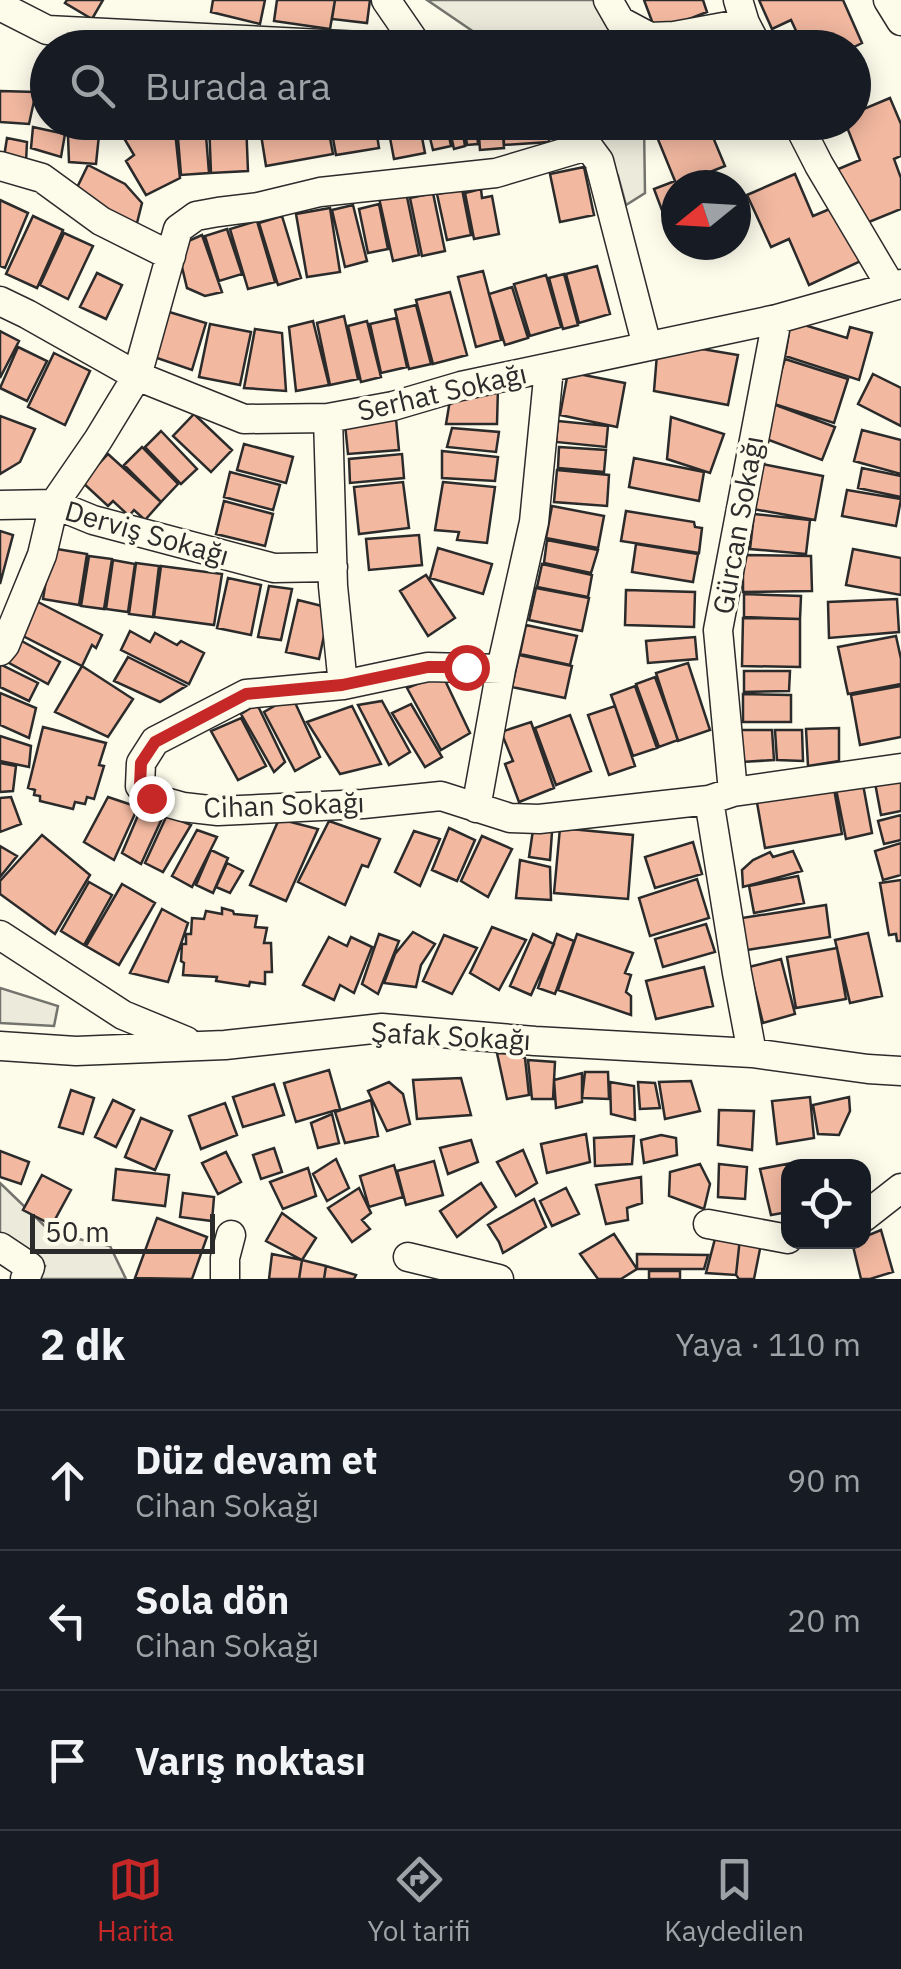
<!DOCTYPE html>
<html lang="tr">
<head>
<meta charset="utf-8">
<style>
	body { margin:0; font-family:"IBM Plex Sans",sans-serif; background:#242831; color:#f1f3f6 }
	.controls { position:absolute; right:30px; bottom:30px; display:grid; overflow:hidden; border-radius:20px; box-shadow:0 5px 25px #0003 }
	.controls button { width:90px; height:90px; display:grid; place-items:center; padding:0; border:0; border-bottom:2px solid #363941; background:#171b24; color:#f1f3f6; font:50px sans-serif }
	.compass { position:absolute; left:661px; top:170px; width:90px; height:90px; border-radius:50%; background:#171b24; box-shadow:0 5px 25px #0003; rotate:252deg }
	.scale { position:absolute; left:30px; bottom:25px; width:185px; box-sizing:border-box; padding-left:10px; border:5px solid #2b2b2b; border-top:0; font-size:28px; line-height:35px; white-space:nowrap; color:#2b2b2b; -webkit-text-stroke:8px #fdfbea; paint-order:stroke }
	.stop { position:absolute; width:30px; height:30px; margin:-22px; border:8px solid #c62828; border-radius:50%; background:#fff }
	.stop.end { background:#c62828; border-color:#fff; box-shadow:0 2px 10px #0008 }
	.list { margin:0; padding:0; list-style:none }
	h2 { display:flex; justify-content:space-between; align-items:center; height:130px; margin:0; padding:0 40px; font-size:42px }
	h2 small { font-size:32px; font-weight:400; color:#9ea1a6 }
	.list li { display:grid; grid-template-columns:65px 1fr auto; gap:30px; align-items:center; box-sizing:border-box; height:140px; padding:0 40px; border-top:2px solid #363941 }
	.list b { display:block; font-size:38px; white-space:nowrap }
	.list p { margin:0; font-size:32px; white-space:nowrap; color:#9ea1a6 }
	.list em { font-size:32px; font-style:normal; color:#9ea1a6 }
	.icon { flex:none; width:55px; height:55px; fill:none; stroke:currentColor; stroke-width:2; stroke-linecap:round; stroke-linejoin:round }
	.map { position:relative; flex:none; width:901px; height:1279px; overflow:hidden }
	.search { position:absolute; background:#171b24; box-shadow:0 5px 25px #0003; left:30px; right:30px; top:30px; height:110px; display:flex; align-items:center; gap:25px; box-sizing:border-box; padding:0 35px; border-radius:55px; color:#9ea1a6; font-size:38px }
	.sheet { height:550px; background:#171b24 }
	nav { display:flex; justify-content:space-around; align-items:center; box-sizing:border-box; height:140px; border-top:2px solid #363941; background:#171b24; font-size:28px; color:#9ea1a6 }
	nav a { display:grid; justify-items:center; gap:5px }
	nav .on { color:#c62828 }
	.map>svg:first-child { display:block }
	.green { fill:#ecebdb; stroke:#74746e; stroke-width:2.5 }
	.building { fill:#f2b8a0; stroke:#2b2b2b; stroke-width:2.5 }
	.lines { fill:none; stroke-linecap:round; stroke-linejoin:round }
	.minor-casing { stroke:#2b2b2b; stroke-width:31 }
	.minor { stroke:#fdfbea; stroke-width:28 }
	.route { stroke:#c62828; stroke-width:12 }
	.labels { text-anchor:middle; stroke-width:8; stroke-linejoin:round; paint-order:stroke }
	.street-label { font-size:28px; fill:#2b2b2b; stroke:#fdfbea }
</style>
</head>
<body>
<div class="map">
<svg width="901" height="1279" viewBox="0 0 901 1279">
	<rect width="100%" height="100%" fill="#fdfbea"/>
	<path class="green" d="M427 0H601L614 24 622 47H496Z
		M588 123H644L645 193 626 205 618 176Z
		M0 988 58 1006 54 1026 0 1023Z
		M0 1183 52 1233 110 1246 126 1279H34L45 1266 0 1235Z"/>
	<path class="building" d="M67 0H103L92 19 65 3Z
		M213 0H265L260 24 211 12Z
		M277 0H335L330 29 274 21Z
		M335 0H370L367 23 332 19Z
		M644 0H703L707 12 656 32Z
		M759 0H843L862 43 852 48H804L791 20 772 29Z
		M48 85V113H41L39 86Z
		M0 91 36 92 29 124 0 122Z
		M890 98 901 124V156L894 159 901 178V209L859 226 836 170 860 160 845 122H854V113Z
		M131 122H174L180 178 146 195 126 161 134 155 118 128Z
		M209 122H246L248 171 211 173Z
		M259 122H327L333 154 266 166Z
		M330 122H375L379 148 336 155Z
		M387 122H419L425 153 394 159Z
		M426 122H446L451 146 433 150Z
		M448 122H461L465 146 454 149Z
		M464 122H476L478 144 467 145Z
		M478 122H502L504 148 480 150Z
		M503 122H548L549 142 504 145Z
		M676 122H729L710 130 725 166 705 174 709 185H676V235L672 237 654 189 675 181 657 137 678 129Z
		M205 123 209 173 181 175 177 126Z
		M33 127 65 134 61 157 31 148Z
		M99 135 96 164 69 162 68 136Z
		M7 138 27 142 26 162 4 157Z
		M88 165 125 184 142 203 135 231 72 198Z
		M584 167 594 215 560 222 550 174Z
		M795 174 813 216 837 206 861 261 809 285 789 239 771 247 747 195Z
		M462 189 471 235 447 240 437 194Z
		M481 189 482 198 492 196 499 234 474 239 465 193Z
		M406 192 419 255 393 261 379 198Z
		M433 193 445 251 422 256 410 198Z
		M0 200 28 213 5 268 0 266Z
		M379 204 388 249 368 253 359 209Z
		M353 205 367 261 345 267 332 210Z
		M330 208 340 272 307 277 296 214Z
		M33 216 63 230 37 288 6 274Z
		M282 216 301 278 278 285 259 223Z
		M257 221 275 282 248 289 230 229Z
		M227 229 242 274 219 281 205 236Z
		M64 233 93 246 68 299 40 285Z
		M202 235 222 292 205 296 187 288 177 246Z
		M597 266 610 314 579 323 566 274Z
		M483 271 501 340 476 347 458 277Z
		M97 273 122 285 106 319 80 307Z
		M564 274 578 325 563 329 549 278Z
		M546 275 561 327 530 336 514 284Z
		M512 287 528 338 505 345 489 294Z
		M450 292 467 355 433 364 416 300Z
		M416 305 431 364 409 369 395 310Z
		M166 311 206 323 192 370 154 357Z
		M344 316 358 379 330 385 317 323Z
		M396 318 407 367 381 373 370 324Z
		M313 321 329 385 296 391 289 327Z
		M367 321 381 377 361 382 348 326Z
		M791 321 847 338 850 327 872 333 859 380 785 356Z
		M210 324 251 332 240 385 199 377Z
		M255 329 282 333 286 391 244 388Z
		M0 331 19 341 0 378Z
		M18 347 47 361 27 401 0 388Z
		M696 348 738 355 728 405 654 391 657 354Z
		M54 353 90 371 65 425 28 407Z
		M785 359 848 379 834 423 771 403Z
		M568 372 625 383 617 427 560 415Z
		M873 374 901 388V426L858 404Z
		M498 387 497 424H446L450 400Z
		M773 404 835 427 822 460 761 437Z
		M194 414 232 450 211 472 173 436Z
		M0 416 35 429 20 462 0 474Z
		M671 417 724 434 710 473 667 459Z
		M396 419 399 450 348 454 345 424Z
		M558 421 608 426 606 447 556 442Z
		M452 428 499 432 496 452 447 447Z
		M862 430 901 440V474L854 461Z
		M161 431 197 469 181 484 145 447Z
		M244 444 293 457 286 483 237 470Z
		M142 447 178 484 161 502 124 465Z
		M559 447 606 450 604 472 558 468Z
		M442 451 498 457 495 481 442 478Z
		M108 454 161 502 145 520 134 510 129 516 113 501 108 506 82 482Z
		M402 454 404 478 350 483 349 459Z
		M634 458 704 472 699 501 629 487Z
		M762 464 823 476 815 520 753 509Z
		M862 468 901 476V497L858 488Z
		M557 470 609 475 607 506 554 502Z
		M230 472 280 485 273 510 224 497Z
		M403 482 409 528 359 534 354 487Z
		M443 482 495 487 487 543 457 540 459 532 435 530Z
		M847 490 901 499 896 526 842 516Z
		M224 501 273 514 265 546 216 534Z
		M552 506 604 516 598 548 546 538Z
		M626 511 694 522 695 527 702 528 699 553 621 541Z
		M754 514 810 520 806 554 750 549Z
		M0 531 13 535 0 584Z
		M419 535 422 565 369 570 366 539Z
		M547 540 598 550 591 573 544 563Z
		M636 544 698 554 693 582 632 572Z
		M51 548 87 554 79 605 43 599Z
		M438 548 492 564 483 594 430 578Z
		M853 549 901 558V595L846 585Z
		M743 555 811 556 812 591 743 592Z
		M89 556 112 559 104 609 81 606Z
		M113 560 135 564 128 612 106 609Z
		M136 563 159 566 153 617 129 614Z
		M542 564 592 575 588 597 537 587Z
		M161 566 222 574 214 625 154 617Z
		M426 575 455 618 428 636 400 591Z
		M228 578 261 585 251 635 217 628Z
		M269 586 292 589 281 640 258 637Z
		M536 588 589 598 582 631 529 620Z
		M626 590 695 592 694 627 625 625Z
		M744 594 801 596 800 619 744 617Z
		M897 599 899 632 829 638 828 602Z
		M298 600 330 608 319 659 286 652Z
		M38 602 102 635 96 648 92 645 82 666 21 635Z
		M743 618 800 619V667L742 666Z
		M526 625 577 636 570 665 520 654Z
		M130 631 150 642 155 633 177 645 181 641 204 653 189 684 121 650Z
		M896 636 901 659V684L848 694 838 647Z
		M695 637 697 659 648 663 646 641Z
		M18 639 60 662 48 684 0 658Z
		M519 655 572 666 565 698 512 687Z
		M128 657 186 686 160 702 114 681Z
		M688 663 710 730 678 741 656 673Z
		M0 664 38 683 29 701 0 687Z
		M82 666 133 699 108 737 55 712Z
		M744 671H790L789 691 744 692Z
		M442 674 470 733 441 750 407 688Z
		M655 677 678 740 659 747 636 684Z
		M635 686 657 748 633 756 611 695Z
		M901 686V737L860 745 851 695Z
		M0 693 36 708 29 738 0 725Z
		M743 694 791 695V722H743Z
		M292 696 320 757 295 771 264 712Z
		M382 701 410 752 389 765 358 705Z
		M257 704 285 762 274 772 241 714Z
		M411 704 442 757 425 767 392 713Z
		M352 706 381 764 340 774 307 722Z
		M615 706 635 766 609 775 588 715Z
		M570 715 591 771 556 785 535 728Z
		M241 718 266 766 238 780 211 731Z
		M531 722 554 788 519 802 505 764 513 761 501 732Z
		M43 727 106 743 99 765 104 766 94 799 87 797 85 804 75 802 73 809 40 801V796L34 795 35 790 28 788Z
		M839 728V761L808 766 806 729Z
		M740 730H772L774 760 742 762Z
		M775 730H802L803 761 777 760Z
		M0 736 31 746 29 767 0 761Z
		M0 763 16 766 13 791 0 792Z
		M901 777V811L881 815 875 783Z
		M862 779 872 833 846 839 835 784Z
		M833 783 842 834 765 848 756 797Z
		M11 797 21 824 0 832V798Z
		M108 797 138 807 114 860 84 842Z
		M142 806 165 812 141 864 122 853Z
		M167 815 191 825 163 872 145 863Z
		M901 815V840L884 844 878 821Z
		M279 819 318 829 286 901 250 885Z
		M329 821 380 839 368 867 362 865 345 905 298 882Z
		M449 828 475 840 457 881 432 870Z
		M560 828 633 835 628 899 554 893Z
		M197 830 217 837 192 887 172 876Z
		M533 830 552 832 550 860 529 857Z
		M414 831 440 839 420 886 395 872Z
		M42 835 90 875 55 934 0 894V881Z
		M482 836 512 849 488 897 461 881Z
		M693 842 702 874 655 888 645 857Z
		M901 843V875L883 880 875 851Z
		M0 846 17 856 0 877Z
		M211 850 228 858 213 893 196 885Z
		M793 851 802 871 743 887 742 870 753 860 770 852 773 857Z
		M520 860 550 867 551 900 516 898Z
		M227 863 243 871 230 893 216 887Z
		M798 876 804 903 754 913 749 886Z
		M697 879 709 918 650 936 639 898Z
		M901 880V941H897L896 934 889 935 880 883Z
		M89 882 112 895 84 945 61 931Z
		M122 884 155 903 119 965 86 946Z
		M826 905 830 937 747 950 742 918Z
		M222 908 233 911 234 914 257 916 255 927 267 928 264 943H271L272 972H265V984L250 982 249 986 216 981 217 977 183 975 184 963 181 961 182 944H186V934H191L192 918 204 919 206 911 222 914Z
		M162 909 188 923 168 982 130 973Z
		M706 924 715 952 663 967 655 939Z
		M492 927 526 940 499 990 470 973Z
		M413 932 435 944 421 965 416 987 384 983 395 954Z
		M868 933 882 996 850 1003 835 940Z
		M379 934 399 941 378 994 362 984Z
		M533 934 554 944 531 995 510 986Z
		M557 934 574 941 555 994 538 988Z
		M577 934 633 953 625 973 631 975 626 992 631 996V1015L558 990Z
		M444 935 477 948 452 994 423 981Z
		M329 937 347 946 351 937 372 947 354 993 340 985 334 1000 303 985Z
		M837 948 846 999 796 1008 787 957Z
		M781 959 795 1014 763 1023 749 967Z
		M704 967 713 1006 656 1019 646 981Z
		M497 1053 515 1054 525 1058 529 1095 507 1099Z
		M528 1060 555 1062 553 1099H532Z
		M329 1070 340 1109 296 1122 284 1083Z
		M585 1072H608L609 1099 582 1098Z
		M582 1073V1102L556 1108 554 1080Z
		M461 1078 471 1115 417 1119 413 1080Z
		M691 1081 700 1111 665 1119 659 1082Z
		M389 1082 403 1094 410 1124 387 1131 368 1091Z
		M610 1082 634 1086 635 1120 611 1114Z
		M638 1082 655 1083 660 1108 640 1109Z
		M274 1084 284 1115 243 1127 233 1097Z
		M71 1090 94 1098 83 1134 59 1127Z
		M810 1097 814 1138 777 1144 772 1101Z
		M849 1097 850 1111 839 1135 818 1134 813 1105Z
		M113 1100 134 1110 116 1147 95 1137Z
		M371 1100 378 1136 345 1143 335 1112Z
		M225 1103 237 1135 201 1149 189 1116Z
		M719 1110 754 1111 752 1150 718 1145Z
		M332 1114 339 1143 318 1148 311 1123Z
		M141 1118 172 1131 155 1170 125 1157Z
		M586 1134 590 1162 547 1173 541 1144Z
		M661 1135 676 1138 677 1155 644 1163 641 1140Z
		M634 1136 632 1164 595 1166 594 1138Z
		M471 1140 478 1162 448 1174 440 1148Z
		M274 1148 282 1172 261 1179 253 1155Z
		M523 1150 537 1183 516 1196 497 1162Z
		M0 1151 29 1162 21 1184 0 1177Z
		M226 1152 241 1182 218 1194 202 1163Z
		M336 1159 349 1188 327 1201 313 1174Z
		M434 1161 443 1195 406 1205 397 1171Z
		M803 1161 805 1166H788V1212L771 1215 760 1169Z
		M700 1164 710 1184 704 1209 669 1196 670 1172Z
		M719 1164 747 1167 745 1199 718 1197Z
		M394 1165 403 1197 369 1207 360 1176Z
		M308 1168 316 1196 283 1209 270 1182Z
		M116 1169 169 1175 165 1206 113 1200Z
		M42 1175 71 1190 52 1225 23 1210Z
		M641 1177 642 1203 627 1208 628 1220 606 1224 596 1185Z
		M481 1183 496 1207 457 1237 440 1211Z
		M359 1188 371 1213 362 1220 370 1229 352 1242 328 1208Z
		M566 1188 579 1214 552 1226 540 1201Z
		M183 1193 214 1197 212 1221 180 1217Z
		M534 1199 546 1227 503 1253 499 1242 488 1225Z
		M282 1213 316 1238 302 1260 266 1241Z
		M157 1218 207 1237 192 1279 135 1278Z
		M881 1230 893 1272 870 1279H861L852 1242H864V1237Z
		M614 1234 637 1269 621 1279H598L580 1254Z
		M716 1235 740 1238 736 1275 706 1273Z
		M740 1238 762 1239 754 1279H739L736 1275Z
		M272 1254 302 1260 299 1279H269Z
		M637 1254 708 1255 704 1269H637Z
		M302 1260 326 1266 324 1279H299Z
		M326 1266 356 1275 354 1279H324Z
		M649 1271H680V1279H649Z"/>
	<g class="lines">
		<g class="minor-casing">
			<path id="minor" d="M386 0 419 48
				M608 0 620 21 650 37 674 36 745 23
				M738 0 745 23 758 48
				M888 0 901 21
				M0 6 47 30 401 48
				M570 122 599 161 647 346
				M797 122 819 165 890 285
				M0 166 42 178 101 221 171 256
				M0 301 27 314 137 376 244 419 328 418 393 406 461 386 777 319 901 284
				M549 368 534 522 501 669 428 667 343 685 246 694 155 741 141 763 140 786 151 798 183 807 218 811 363 804 441 796 510 818 539 819 709 800 733 792 901 768
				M328 418 333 586 343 685
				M0 505 54 504 98 440 137 376 178 229 196 216 218 212 258 207 320 192 496 173 587 146
				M0 651 5 645 42 555 54 504 93 520 274 568 333 567
				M733 792 718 630 777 319
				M709 800 737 973 752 1053
				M476 808 501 669
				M0 935 123 1015 186 1041
				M0 1046 76 1051 225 1045 382 1028 535 1041 752 1053 868 1069 901 1071
				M864 1217 901 1188
				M708 1224 788 1239
				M0 1247 30 1267 25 1279
				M408 1257 499 1279
				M225 1279V1258L231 1235"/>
		</g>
		<use href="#minor" class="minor"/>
	</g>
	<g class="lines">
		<path class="route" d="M151 798 140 786 141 763 155 742 246 694 342 685 428 667H466"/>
	</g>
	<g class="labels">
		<g class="street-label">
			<text transform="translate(442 392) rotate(-13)" y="10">Serhat Sokağı</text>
			<text transform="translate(738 525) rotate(-80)" y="10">Gürcan Sokağı</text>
			<text transform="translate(147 533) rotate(16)" y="10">Derviş Sokağı</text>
			<text transform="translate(284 805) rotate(-2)" y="10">Cihan Sokağı</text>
			<text transform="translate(451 1036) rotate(3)" y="10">Şafak Sokağı</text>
		</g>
	</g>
</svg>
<div class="controls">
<button><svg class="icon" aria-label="locate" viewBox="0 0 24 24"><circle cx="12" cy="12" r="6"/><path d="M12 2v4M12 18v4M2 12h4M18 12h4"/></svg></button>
</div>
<svg class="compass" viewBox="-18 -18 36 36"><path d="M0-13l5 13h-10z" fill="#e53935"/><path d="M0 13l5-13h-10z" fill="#9ea1a6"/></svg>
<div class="scale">50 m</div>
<div class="stop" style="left:466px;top:667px"></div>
<div class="stop end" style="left:151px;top:798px"></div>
<div class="search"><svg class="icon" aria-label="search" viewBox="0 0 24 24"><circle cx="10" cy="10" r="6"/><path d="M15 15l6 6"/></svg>Burada ara</div>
</div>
<section class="sheet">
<h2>2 dk<small>Yaya · 110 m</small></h2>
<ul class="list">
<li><svg class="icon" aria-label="ahead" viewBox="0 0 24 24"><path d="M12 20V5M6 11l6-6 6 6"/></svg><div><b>Düz devam et</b><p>Cihan Sokağı</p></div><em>90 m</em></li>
<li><svg class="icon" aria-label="left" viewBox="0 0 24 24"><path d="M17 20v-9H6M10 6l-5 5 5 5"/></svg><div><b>Sola dön</b><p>Cihan Sokağı</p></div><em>20 m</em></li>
<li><svg class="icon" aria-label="arrive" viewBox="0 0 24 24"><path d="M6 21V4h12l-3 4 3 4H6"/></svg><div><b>Varış noktası</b></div></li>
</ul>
</section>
<nav>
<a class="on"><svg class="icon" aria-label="map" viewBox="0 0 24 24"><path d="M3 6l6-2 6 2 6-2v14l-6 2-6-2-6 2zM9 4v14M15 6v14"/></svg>Harita</a>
<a><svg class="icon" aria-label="directions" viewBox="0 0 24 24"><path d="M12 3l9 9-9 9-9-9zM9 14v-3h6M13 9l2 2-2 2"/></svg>Yol tarifi</a>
<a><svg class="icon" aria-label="saved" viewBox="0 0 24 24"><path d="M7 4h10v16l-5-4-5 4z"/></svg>Kaydedilen</a>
</nav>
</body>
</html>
